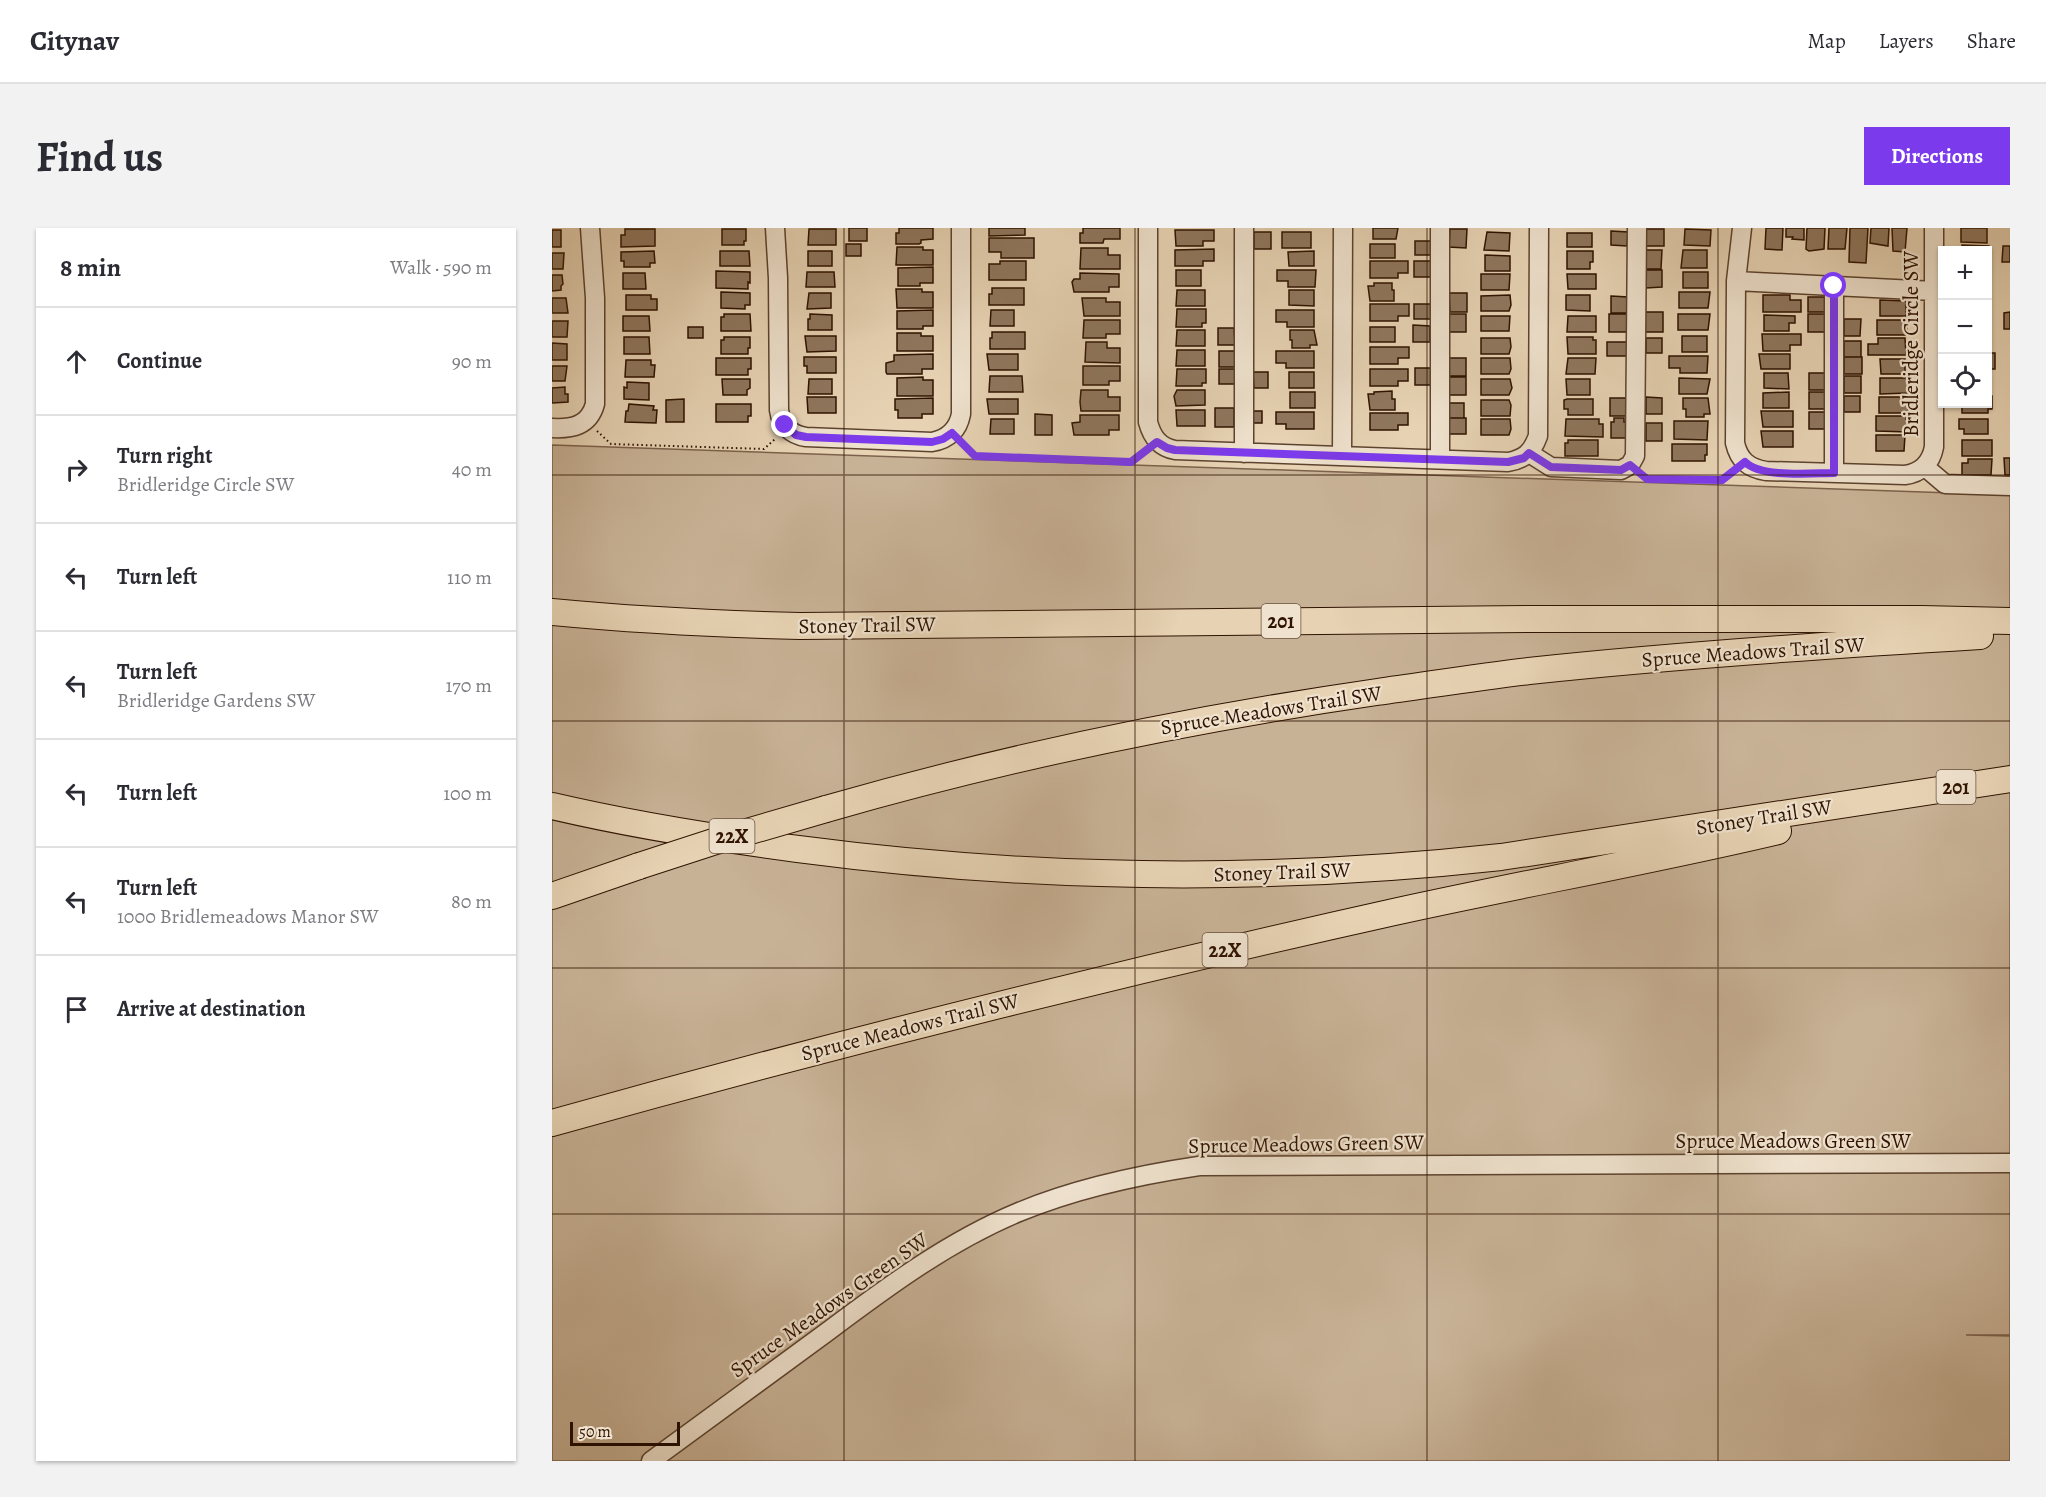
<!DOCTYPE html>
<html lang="en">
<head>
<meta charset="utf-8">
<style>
	body { margin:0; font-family:Alegreya,serif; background:#f2f2f3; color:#2b2b33 }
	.controls { position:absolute; right:18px; top:18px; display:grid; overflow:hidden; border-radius:0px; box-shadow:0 2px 4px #0004 }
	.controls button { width:54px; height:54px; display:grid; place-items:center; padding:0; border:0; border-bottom:2px solid #e1e1e2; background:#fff; color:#2b2b33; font:30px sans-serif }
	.scale { position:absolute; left:18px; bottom:15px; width:110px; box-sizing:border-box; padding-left:6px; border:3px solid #2f1301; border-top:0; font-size:16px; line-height:21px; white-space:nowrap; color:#2f1301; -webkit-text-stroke:4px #efe2ce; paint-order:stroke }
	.stop { position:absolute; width:18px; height:18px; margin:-14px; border:4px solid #7c3aed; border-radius:50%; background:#fff }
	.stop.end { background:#7c3aed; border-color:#fff; box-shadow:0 2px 6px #0008 }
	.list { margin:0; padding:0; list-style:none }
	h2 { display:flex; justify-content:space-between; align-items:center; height:78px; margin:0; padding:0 24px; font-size:26px }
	h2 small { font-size:20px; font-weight:400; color:#7c7c81 }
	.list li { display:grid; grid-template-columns:39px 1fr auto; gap:18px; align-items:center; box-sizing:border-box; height:108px; padding:0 24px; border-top:2px solid #e1e1e2 }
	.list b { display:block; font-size:22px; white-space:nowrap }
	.list p { margin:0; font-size:20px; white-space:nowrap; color:#7c7c81 }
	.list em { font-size:20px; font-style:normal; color:#7c7c81 }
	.icon { flex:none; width:33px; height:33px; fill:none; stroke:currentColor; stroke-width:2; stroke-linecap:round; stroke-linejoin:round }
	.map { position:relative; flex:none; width:1458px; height:1233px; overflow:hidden; border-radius:0px }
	header { display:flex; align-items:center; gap:36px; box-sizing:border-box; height:84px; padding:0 30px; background:#fff; border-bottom:2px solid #e1e1e2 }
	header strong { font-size:28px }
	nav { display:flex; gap:33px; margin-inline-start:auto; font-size:21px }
	.intro { display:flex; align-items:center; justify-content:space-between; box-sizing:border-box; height:144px; padding:0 36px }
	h1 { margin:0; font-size:42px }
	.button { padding:15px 27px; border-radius:0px; background:#7c3aed; color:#fff; font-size:21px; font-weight:700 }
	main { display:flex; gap:36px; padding:0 36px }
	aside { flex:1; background:#fff; border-radius:0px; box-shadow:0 2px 4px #0004 }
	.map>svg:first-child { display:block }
	.green { fill:#c8b296; stroke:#7c624c; stroke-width:1.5 }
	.building { fill:#8f775e; stroke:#2f1301; stroke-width:1.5 }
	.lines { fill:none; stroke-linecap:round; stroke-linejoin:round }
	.minor-casing { stroke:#5d432e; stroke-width:21 }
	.highway-casing { stroke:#2f1301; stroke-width:28 }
	.path { stroke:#2f1301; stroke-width:2; stroke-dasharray:1.5 3; stroke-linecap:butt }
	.minor { stroke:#efe2ce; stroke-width:18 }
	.highway { stroke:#e7d3b4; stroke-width:26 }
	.highway-bridge-casing { stroke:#2f1301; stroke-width:28; stroke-linecap:butt }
	.highway-bridge { stroke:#e7d3b4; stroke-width:26 }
	.route { stroke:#7c3aed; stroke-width:8 }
	.grid { fill:none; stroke:#2f1301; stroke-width:1.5; stroke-opacity:0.55 }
	.labels { text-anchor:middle; stroke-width:4.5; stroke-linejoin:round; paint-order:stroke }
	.shield { fill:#efe2ce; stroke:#69513e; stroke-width:1.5 }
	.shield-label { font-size:20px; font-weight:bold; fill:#2f1301 }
	.street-label { font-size:21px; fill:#2f1301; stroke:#efe2ce }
</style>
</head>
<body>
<header>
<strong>Citynav</strong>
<nav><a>Map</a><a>Layers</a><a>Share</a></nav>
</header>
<div class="intro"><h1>Find us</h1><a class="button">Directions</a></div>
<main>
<aside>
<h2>8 min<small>Walk · 590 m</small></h2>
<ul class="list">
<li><svg class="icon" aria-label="ahead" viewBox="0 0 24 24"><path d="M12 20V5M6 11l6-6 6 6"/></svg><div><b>Continue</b></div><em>90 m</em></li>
<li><svg class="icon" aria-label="right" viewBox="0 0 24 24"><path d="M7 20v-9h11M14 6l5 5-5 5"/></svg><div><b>Turn right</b><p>Bridleridge Circle SW</p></div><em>40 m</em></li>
<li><svg class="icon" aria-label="left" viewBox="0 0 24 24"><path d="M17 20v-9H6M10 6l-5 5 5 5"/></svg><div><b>Turn left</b></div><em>110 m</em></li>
<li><svg class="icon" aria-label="left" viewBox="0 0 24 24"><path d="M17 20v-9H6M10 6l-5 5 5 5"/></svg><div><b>Turn left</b><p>Bridleridge Gardens SW</p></div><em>170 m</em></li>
<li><svg class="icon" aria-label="left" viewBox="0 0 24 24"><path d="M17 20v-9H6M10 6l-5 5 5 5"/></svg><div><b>Turn left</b></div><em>100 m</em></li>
<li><svg class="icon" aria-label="left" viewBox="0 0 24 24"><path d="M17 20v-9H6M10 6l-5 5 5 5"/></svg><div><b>Turn left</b><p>1000 Bridlemeadows Manor SW</p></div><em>80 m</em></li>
<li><svg class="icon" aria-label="arrive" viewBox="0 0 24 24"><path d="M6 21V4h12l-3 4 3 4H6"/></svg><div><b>Arrive at destination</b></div></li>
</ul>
</aside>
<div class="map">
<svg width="1458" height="1233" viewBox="0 0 1458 1233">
	<rect width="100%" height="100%" fill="#e7d3b4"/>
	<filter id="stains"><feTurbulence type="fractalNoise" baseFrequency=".00333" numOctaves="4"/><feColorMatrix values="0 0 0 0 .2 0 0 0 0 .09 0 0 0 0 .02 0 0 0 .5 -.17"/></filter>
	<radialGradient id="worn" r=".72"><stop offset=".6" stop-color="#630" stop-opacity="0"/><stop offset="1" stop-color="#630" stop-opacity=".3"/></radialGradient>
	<path class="green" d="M0 217 1458 267V1107H1414L1458 1108V1233H0Z"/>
	<path class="building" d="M297 0H315V13H297Z
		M347 0H381V11L369 12V15L367 16H344V5H347Z
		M437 0H473V7L437 8Z
		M531 0H568V11H552L551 15H528V5H531Z
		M821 0H846L844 11H821Z
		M1214 0H1231L1230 22 1213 21Z
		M1234 0H1252V12L1240 11 1241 9H1234Z
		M1255 0H1273L1272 21 1257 23 1254 21Z
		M1277 0H1295L1293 21H1276Z
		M1298 0H1316L1314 35 1297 34Z
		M1319 0H1337L1336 18 1318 15Z
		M1340 0H1355L1353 24 1341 23Z
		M1409 0H1435V15L1409 14Z
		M73 1H103V18L69 19V7H73Z
		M170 1H194V13H192V17H170Z
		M257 1H284V17H256Z
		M898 1H915L914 20 897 19Z
		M1094 1H1112V18H1094Z
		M1133 1 1159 2 1158 18 1132 17Z
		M0 2H9V19H0Z
		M623 2H662V13H651V18H624Z
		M1059 3 1076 4 1075 18 1059 17Z
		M702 4H719V21H702Z
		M730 4H759V20H730Z
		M935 4 958 5 957 23 932 22Z
		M1015 5H1040V19H1015Z
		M437 10H482V30H449V24H437Z
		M863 13H879V27H863Z
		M294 16H309V28H294Z
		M818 16H843V30H818Z
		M1410 17 1437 18 1436 33V22H1410Z
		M1451 18H1458V34H1450Z
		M345 19H371V22H381V37H344Z
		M529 20H556V27H568V41H528Z
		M662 21V33H651V38H623V22Z
		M1094 22H1110L1109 41H1094Z
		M1131 22H1155V40H1129Z
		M102 23 103 35H98V39H72V33H69V24Z
		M168 23H197L198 38H168Z
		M256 23H280V38H256Z
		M762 23V38H737L736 24Z
		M1015 23H1041V34H1038V41H1015Z
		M0 25H12L11 41H0Z
		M933 27 958 28V43H933Z
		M448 33H474V52H437V36H448Z
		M818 33H856V45H846V50H818Z
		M862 33H879V49H862Z
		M381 39V55H368V58H346V40Z
		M624 42H649V58H624Z
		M725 42H764L763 59H736V53H725Z
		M1094 42H1110V59L1094 60Z
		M164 43 198 44V55L196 54V61L164 60Z
		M255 44H282L283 59H254Z
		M1131 44H1156V60H1131Z
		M71 45H93L94 61H71Z
		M528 45 567 46V59H557V64H522L520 54 522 51H528Z
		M929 46H958L957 62H929Z
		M1015 46H1044V61H1016Z
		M0 47H10L11 56 9 58V62L0 63Z
		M822 55H840V62H842V73H818L816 58H822Z
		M440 60H472V77H437V66H440Z
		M344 61H370V64H381V80H345Z
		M625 62H653V78H624Z
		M737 62H762V78L737 77Z
		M169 64 198 65V77H193V81L169 80Z
		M1127 64H1158L1156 80H1127Z
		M257 65H279V80L255 81Z
		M897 65H915V84H898Z
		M74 67H99V71H105V82H74Z
		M958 67 959 77 957 83H929V68Z
		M1014 67H1038V83L1014 82Z
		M1211 67H1238V72H1249V84H1211Z
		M1059 68 1076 69 1075 85H1059Z
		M1256 69H1273V84H1256Z
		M0 70H14L16 85H0Z
		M530 70H554V74H568V88H532Z
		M1328 72 1354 73V88H1328Z
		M818 76H857V88H846V93H818Z
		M862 76H879V91H862Z
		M625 81H654V95H650V99H624Z
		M381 82V98H371V101H345V83Z
		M439 82H462V98H438Z
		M724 82H762V99H735V94H724Z
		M1093 84H1111V104H1093Z
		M1458 84V101H1452V85Z
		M172 86H198L199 103H169V89H172Z
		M258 86 280 87V102H256V91H258Z
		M897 86H914V104H897Z
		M1057 86H1075V104H1057Z
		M1126 86H1158L1156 102H1126Z
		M1256 86H1274V104H1256Z
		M1212 87 1243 88V95H1237V103H1212Z
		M71 88H97L98 103H71Z
		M929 88H958L957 103H929Z
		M1016 88H1044V104H1015Z
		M1292 91H1309L1308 108H1292Z
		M532 92H568V106H554V110H531Z
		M1325 92H1354L1356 107H1325Z
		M0 93H16L15 109H0Z
		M861 97 878 98V114H861Z
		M136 99H151V110H136Z
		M818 99H843V114H818Z
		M666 100H682L683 117H666Z
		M625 102H653V118H624Z
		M738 102H762L765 117H758V120H740V112H738Z
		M440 104H473V121H438V110H440Z
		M345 105H369V108H381V123H345Z
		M1210 106H1249V117H1238V123H1211Z
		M253 108H284V123L255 124Z
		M1130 108H1155V124H1130Z
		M72 109H97L98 126H72Z
		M172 109H198V120H196V126H169V112H172Z
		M1015 109H1041V112H1044V126H1016Z
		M929 110H958L959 119 957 126H929Z
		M1094 110H1110V125H1094Z
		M1326 110H1353L1354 127H1316V116H1326Z
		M1292 113H1309V129H1292Z
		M534 114H555V120H568V135L533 134Z
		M1055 114H1075V128H1055Z
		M0 115 15 116V132H0Z
		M818 119H857V130H846V136H818Z
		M625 122H653V138H624Z
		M667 123H683V139H667Z
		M724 123H762V140H734V135H724Z
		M1436 125H1443V141H1436Z
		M381 126V141H370V146H335L334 144V135L342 133V127Z
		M435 126H466V142H437Z
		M1207 126H1238V141H1209Z
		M1117 128H1156L1155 145H1128V140H1117Z
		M252 129H284V145H255V138H252Z
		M1292 129H1310V146H1292Z
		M164 130H199V141H196V147H164Z
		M897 130H914V148H897Z
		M929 130H958L959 141 957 146H929Z
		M1016 130H1044L1043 146H1014Z
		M1328 131H1353V146H1329Z
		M74 132H99V137H103L102 149H73Z
		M0 138H15L13 153H0Z
		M531 138H568V153H557V157H531Z
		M863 140H879V157H863Z
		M625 141H654V155H650V158H624Z
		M667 141H684V156H667Z
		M818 141H856V153H846V158H818Z
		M701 144H716V160H702Z
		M737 144H762V160H737Z
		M1212 145H1236L1237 161 1212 160Z
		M1257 145H1273V162H1257Z
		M438 148H470L471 164H437Z
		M1292 148H1309V165H1292Z
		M371 149V152H381V168H345V150Z
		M897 149H914V167H897Z
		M1127 150 1158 151 1155 166H1127Z
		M1328 150H1357L1356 165 1328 166Z
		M170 151H198V160L195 162V167H171Z
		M257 151H280V166H256Z
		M929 151H958L960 160 957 167H929Z
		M1014 151H1038V167H1015Z
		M75 154 97 155V172L72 171V159L75 160Z
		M13 159V166H16V174L0 175V160Z
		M529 162H556V169H568V183H529L528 174Z
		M625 162H653V177L624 178 622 168Z
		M840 163V171H843V182H818L816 166H822V164Z
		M738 164H763V180H738Z
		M1237 164V180H1211V165Z
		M1257 164H1273V181H1257Z
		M1292 168H1308V184H1292Z
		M1436 168H1440V181H1436V185H1410V176H1436Z
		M255 169H284V185H256Z
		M1094 169 1110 170V186H1094Z
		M1327 169H1351V175H1356V185H1327Z
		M381 170V186H370V190H346V182H343V171Z
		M1058 170H1075V188H1058Z
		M1131 170H1156L1158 186H1152V189H1134V181H1131Z
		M132 171V194H114V172Z
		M435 171H466V186H437Z
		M1015 171H1041V187H1016V181H1012V172Z
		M929 172H957L959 177 958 188H929Z
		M897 175H912V190H897Z
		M77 176 102 178 101 182H105L104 195 73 194 74 183H76Z
		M164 176H199V188H196V194H164Z
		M663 180H682V199H663Z
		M624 182H653V198H625Z
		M701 183H710V195H701Z
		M1209 183H1241V199H1211Z
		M724 184H762V201H734V196H724Z
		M1257 184H1273V201H1257Z
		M818 185H856V197H846V202H818Z
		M483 186 500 187V207H483Z
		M528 187H567V202H557V207H522L520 195 528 194Z
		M1324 188H1354V191H1357V204L1324 203Z
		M897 190H914V206H897Z
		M1062 190H1072V194H1075V210H1059V194H1062Z
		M439 191H462V206H438Z
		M929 191H958L959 201 957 207H929Z
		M1014 191H1047V196H1051V209L1013 208Z
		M1407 191H1436V206H1412V201H1407Z
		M1122 193H1156L1155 212 1122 211Z
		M1094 195H1110V213H1094Z
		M1209 203H1241V219H1211Z
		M1324 207H1353L1352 223H1324Z
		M1016 212H1046V228H1013V215H1016Z
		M1410 212H1440V228H1410Z
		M1120 216H1155V227H1153V233H1120Z
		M1452 230H1458V247H1453Z
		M1416 231H1440L1439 247H1410V235H1416Z"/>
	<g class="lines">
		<g class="minor-casing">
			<path id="minor" d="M223 0 226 50 227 182C229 197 239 207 254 209L380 214C396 211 406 202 409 186V0
				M596 0V194C600 209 607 219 623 222L956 234C973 231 980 224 986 208L987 0
				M888 0V231
				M1190 0 1184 53 1183 215C1187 232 1196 240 1214 243L1353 247C1369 245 1379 235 1382 219V0
				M1184 53 1382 63
				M1282 58V245
				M0 200C20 201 37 198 43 176V70L38 0
				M692 225V0
				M977 225 999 239 1069 242 1078 237 1083 228 1085 0
				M790 228 791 0
				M1373 239 1393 256 1458 258
				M99 1233C157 1190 216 1147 275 1104 335 1059 397 1013 467 984 525 960 586 947 647 938L1458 935"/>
		</g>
		<g class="highway-casing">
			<path id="highway" d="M0 384C83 392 165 396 248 398L974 391H1369L1458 393
				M0 578C81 597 163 610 246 621 482 652 712 655 949 629L1458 551
				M274 581C455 529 639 491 825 464 876 457 926 449 977 443 1127 427 1277 417 1428 408
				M0 668 87 638
				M0 895C279 817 559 747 842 684 969 656 1099 633 1226 603"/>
		</g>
		<path class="path" d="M45 203 59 216 212 221 223 211
			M411 216 423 228 579 234 594 222
			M1089 246 1095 251 1170 252 1181 243"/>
		<use href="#minor" class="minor"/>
		<use href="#highway" class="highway"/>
		<g class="highway-bridge-casing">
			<path id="highway-bridge" d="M87 638 164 613 274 581"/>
		</g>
		<use href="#highway-bridge" class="highway-bridge"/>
	</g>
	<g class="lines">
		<path class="route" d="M233 197 244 207 254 209 380 214 391 211 400 205 423 228 579 234 605 214 615 220 623 222 956 234 972 230 977 225 999 239 1069 242 1078 237 1095 251 1170 252 1193 234C1209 250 1260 245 1282 245V58"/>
	</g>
	<path class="grid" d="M292 0V1233M583 0V1233M875 0V1233M1166 0V1233M0 247H1458M0 493H1458M0 740H1458M0 986H1458"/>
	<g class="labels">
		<g class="shield">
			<rect x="709.5" y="376" width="39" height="34" rx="4.5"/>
			<rect x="1384.5" y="542" width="39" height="34" rx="4.5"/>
			<rect x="157.5" y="591" width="45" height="34" rx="4.5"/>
			<rect x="650.5" y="705" width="45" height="34" rx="4.5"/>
		</g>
		<g class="shield-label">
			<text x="729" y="400">201</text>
			<text x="1404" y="566">201</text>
			<text x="180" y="615">22X</text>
			<text x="673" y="729">22X</text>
		</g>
		<g class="street-label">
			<text transform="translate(1359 116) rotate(-90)" y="7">Bridleridge Circle SW</text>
			<text transform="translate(315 397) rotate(-1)" y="7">Stoney Trail SW</text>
			<text transform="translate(1201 424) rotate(-4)" y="7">Spruce Meadows Trail SW</text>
			<text transform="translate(719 482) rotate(-9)" y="7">Spruce Meadows Trail SW</text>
			<text transform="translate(1212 589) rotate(-9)" y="7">Stoney Trail SW</text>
			<text transform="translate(730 644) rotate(-2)" y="7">Stoney Trail SW</text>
			<text transform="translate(358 799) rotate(-14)" y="7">Spruce Meadows Trail SW</text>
			<text x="1241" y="920">Spruce Meadows Green SW</text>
			<text transform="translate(754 916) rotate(-1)" y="7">Spruce Meadows Green SW</text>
			<text transform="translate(277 1077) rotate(-35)" y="7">Spruce Meadows Green SW</text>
		</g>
	</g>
	<rect width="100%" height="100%" filter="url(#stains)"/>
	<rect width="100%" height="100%" fill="url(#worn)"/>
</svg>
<div class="controls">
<button>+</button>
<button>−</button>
<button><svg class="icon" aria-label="locate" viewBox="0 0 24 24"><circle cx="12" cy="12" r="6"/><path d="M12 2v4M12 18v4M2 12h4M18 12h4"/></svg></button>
</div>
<div class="scale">50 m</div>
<div class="stop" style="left:1282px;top:58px"></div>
<div class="stop end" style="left:233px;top:197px"></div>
</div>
</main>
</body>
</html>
